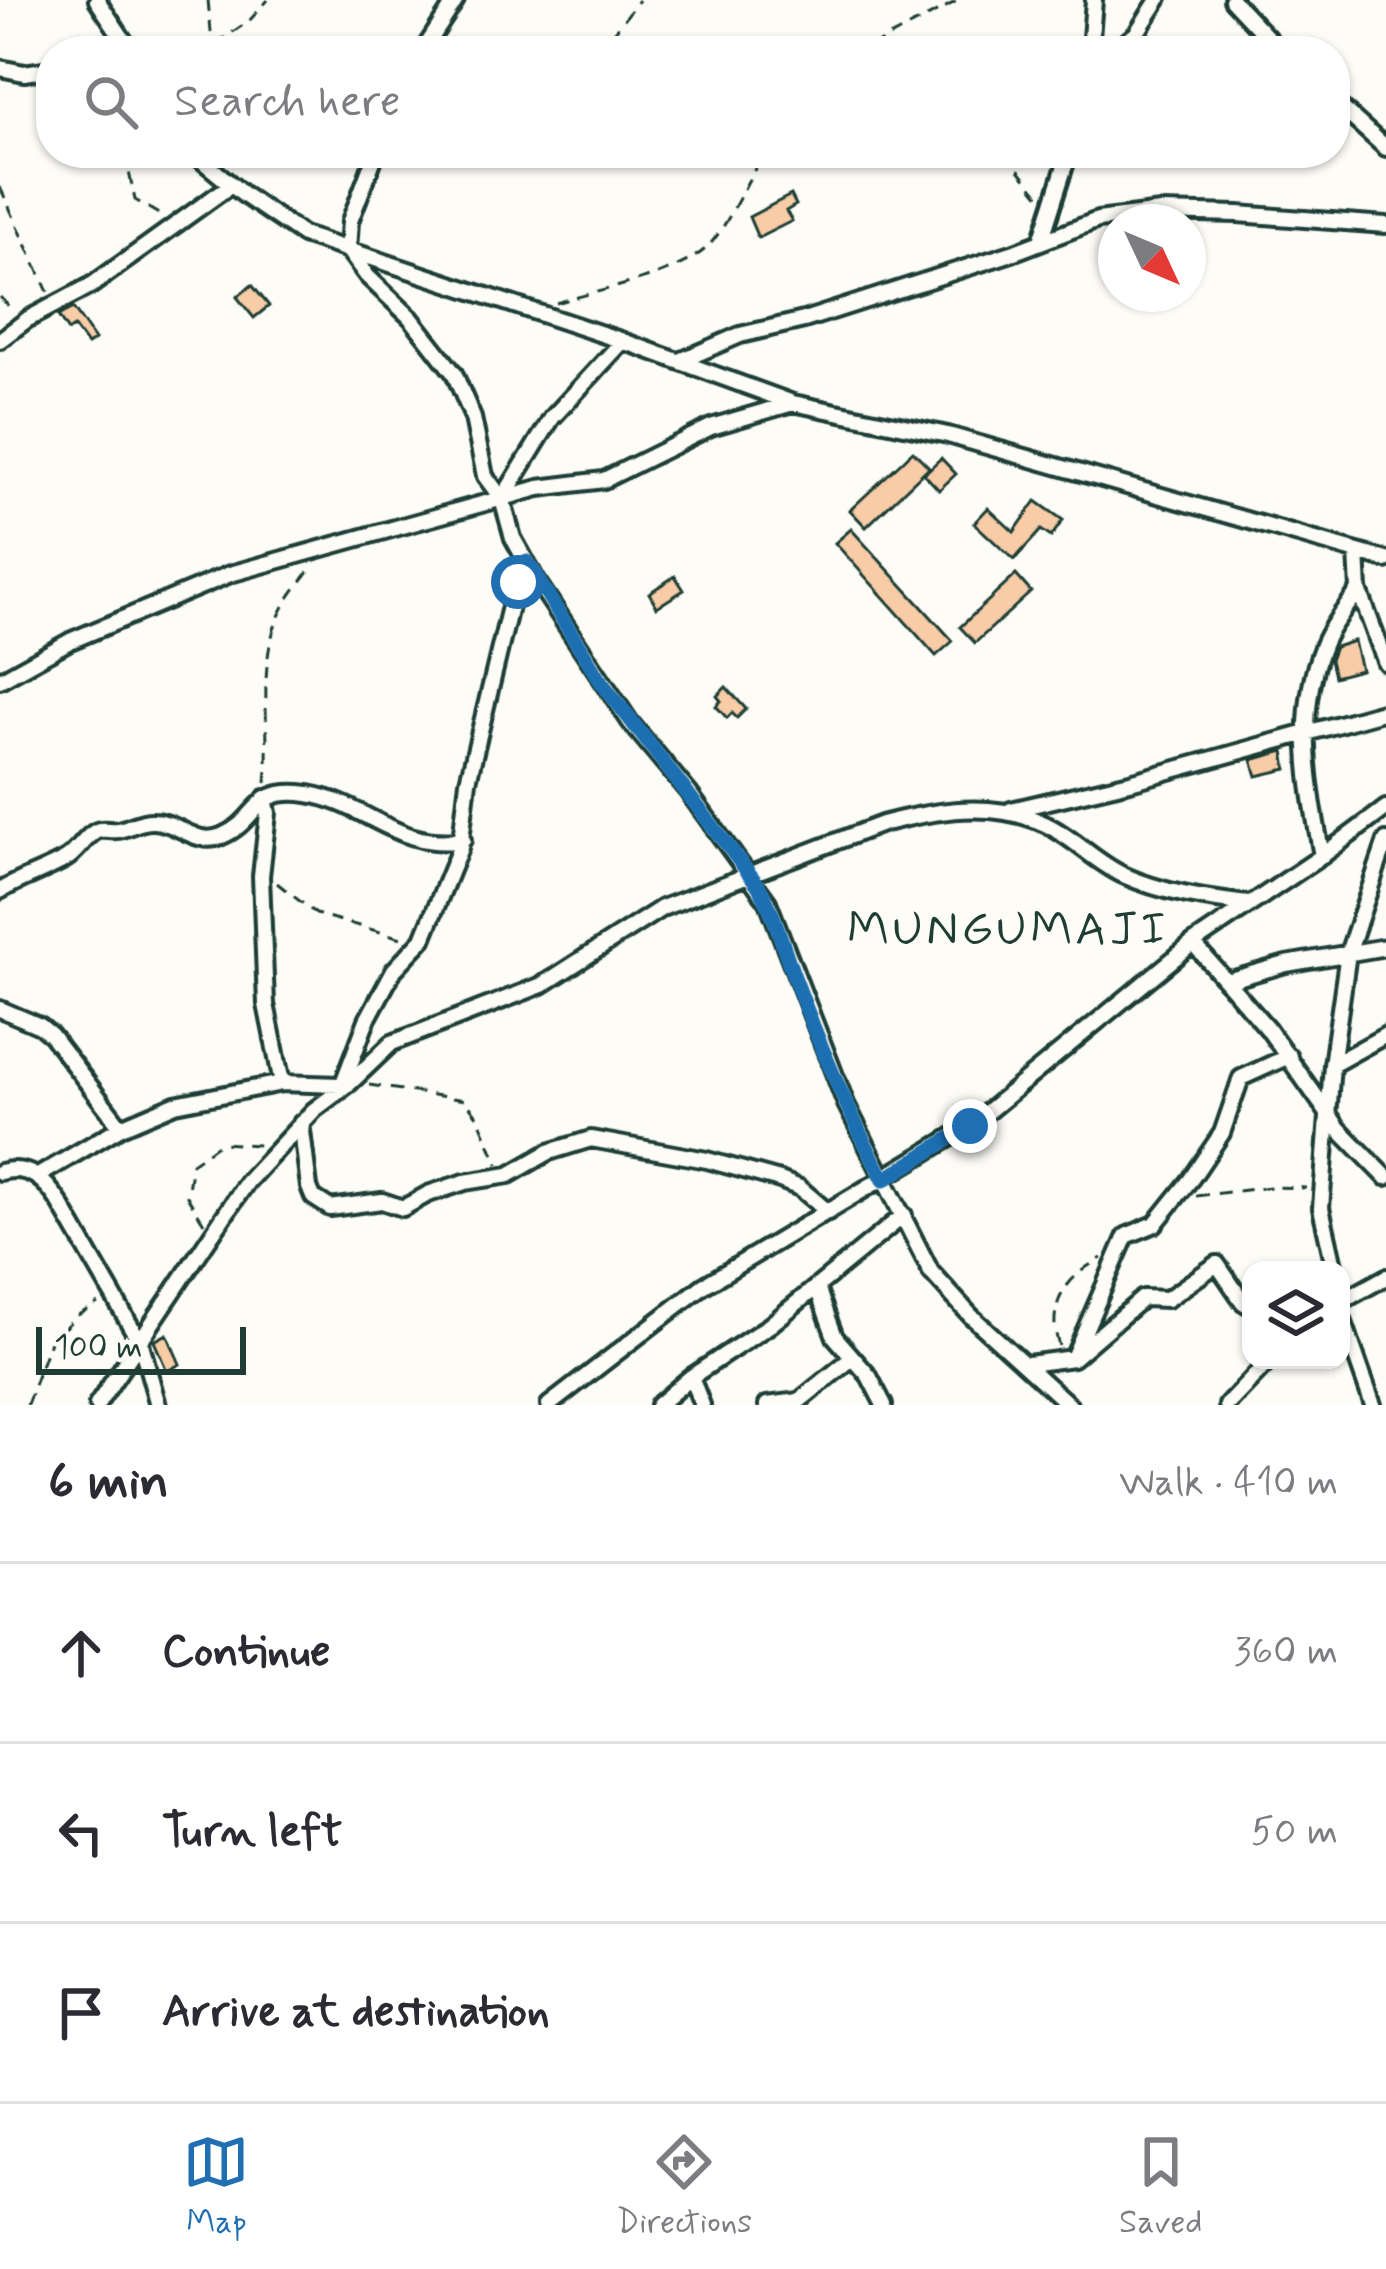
<!DOCTYPE html>
<html lang="en">
<head>
<meta charset="utf-8">
<style>
	body { margin:0; font-family:Mynerve,sans-serif; background:#f7f7f7; color:#2b2b33 }
	.controls { position:absolute; right:36px; bottom:36px; display:grid; overflow:hidden; border-radius:24px; box-shadow:0 3px 9px #0004 }
	.controls button { width:108px; height:108px; display:grid; place-items:center; padding:0; border:0; border-bottom:3px solid #e1e1e2; background:#fff; color:#2b2b33; font:60px sans-serif }
	.compass { position:absolute; left:1098px; top:204px; width:108px; height:108px; border-radius:50%; background:#fff; box-shadow:0 3px 9px #0004; rotate:134deg }
	.scale { position:absolute; left:36px; bottom:30px; width:210px; box-sizing:border-box; padding-left:12px; border:6px solid #1f3d34; border-top:0; font-size:33px; line-height:42px; white-space:nowrap; color:#1f3d34; -webkit-text-stroke:9px #fdfcf7; paint-order:stroke }
	.stop { position:absolute; width:36px; height:36px; margin:-27px; border:9px solid #1f6fb2; border-radius:50%; background:#fff }
	.stop.end { background:#1f6fb2; border-color:#fff; box-shadow:0 3px 12px #0008 }
	.list { margin:0; padding:0; list-style:none }
	h2 { display:flex; justify-content:space-between; align-items:center; height:156px; margin:0; padding:0 48px; font-size:51px }
	h2 small { font-size:39px; font-weight:400; color:#7c7c81 }
	.list li { display:grid; grid-template-columns:78px 1fr auto; gap:36px; align-items:center; box-sizing:border-box; height:180px; padding:0 48px; border-top:3px solid #e1e1e2 }
	.list b { display:block; font-size:45px; white-space:nowrap }
	.list em { font-size:39px; font-style:normal; color:#7c7c81 }
	.icon { flex:none; width:66px; height:66px; fill:none; stroke:currentColor; stroke-width:2; stroke-linecap:round; stroke-linejoin:round }
	.map { position:relative; flex:none; width:1386px; height:1405px; overflow:hidden }
	.search { position:absolute; background:#fff; box-shadow:0 3px 9px #0004; left:36px; right:36px; top:36px; height:132px; display:flex; align-items:center; gap:30px; box-sizing:border-box; padding:0 42px; border-radius:48px; color:#7c7c81; font-size:45px }
	.sheet { height:696px; background:#fff }
	nav { display:flex; justify-content:space-around; align-items:center; box-sizing:border-box; height:168px; border-top:3px solid #e1e1e2; background:#fff; font-size:33px; color:#7c7c81 }
	nav a { display:grid; justify-items:center; gap:6px }
	nav .on { color:#1f6fb2 }
	.map>svg:first-child { display:block }
	.building { fill:#f7cca6; stroke:#1f3d34; stroke-width:3 }
	.lines { fill:none; stroke-linecap:round; stroke-linejoin:round }
	.minor-casing { stroke:#1f3d34; stroke-width:22 }
	.path { stroke:#1f3d34; stroke-width:3; stroke-dasharray:12 9; stroke-linecap:butt }
	.minor { stroke:#fdfcf7; stroke-width:14 }
	.route { stroke:#1f6fb2; stroke-width:15 }
	.labels { text-anchor:middle; stroke-width:10; stroke-linejoin:round; paint-order:stroke }
	.quarter-label { font-size:48px; letter-spacing:3px; fill:#1f3d34; stroke:#fdfcf7 }
</style>
</head>
<body>
<div class="map">
<svg width="1386" height="1405" viewBox="0 0 1386 1405">
	<rect width="100%" height="100%" fill="#fdfcf7"/>
	<filter id="ink" filterUnits="userSpaceOnUse"><feTurbulence type="fractalNoise" baseFrequency=".00833" numOctaves="2"/><feDisplacementMap in="SourceGraphic" scale="24" xChannelSelector="R" yChannelSelector="G"/><feConvolveMatrix kernelMatrix="1 2 1 2 8 2 1 2 1" color-interpolation-filters="sRGB"/></filter>
	<g filter="url(#ink)">
		<path class="building" d="M791 195 796 205 786 211 792 221 758 238 749 217Z
			M252 285 269 306 254 318 237 297Z
			M73 308 95 340 87 345 74 327 68 331 58 316Z
			M913 451 929 467 866 527 850 510Z
			M941 458 956 474 939 490 924 474Z
			M1036 501 1063 520 1051 537 1041 530 1014 560 974 523 988 508 1014 532Z
			M851 529 953 641 936 656 835 543Z
			M1016 575 1031 592 975 643 960 627Z
			M675 576 684 590 657 607 649 593Z
			M1354 641 1361 670 1334 677 1330 660 1335 647Z
			M726 687 746 709 737 718 732 713 727 718 716 706 721 701 717 696Z
			M1284 751 1287 769 1257 776 1252 760Z
			M167 1334 180 1364 167 1371 154 1341Z"/>
		<g class="lines">
			<g class="minor-casing">
				<path id="minor" d="M97 0 131 51
					M1232 0 1280 51
					M423 51 456 0
					M1090 51 1094 0
					M1115 51 1136 34 1158 0
					M0 68 24 73 51 69
					M1335 102 1386 148
					M193 153 244 195 303 235 623 341 793 403 948 435 1386 560
					M376 153 350 221 348 250 367 276 411 318 454 373 473 418 485 476 502 499 513 538 538 583 630 722 689 793 768 902 846 1104 931 1272 971 1316 1069 1405
					M1041 241 1069 153
					M0 340 28 319 92 285 231 185
					M680 361 740 335 804 320 1012 253 1098 220 1161 212 1238 214 1386 225
					M502 499 552 418 623 341
					M1357 552 1359 590 1386 663
					M0 680 70 641 230 574 539 488 604 480 711 427 793 403
					M265 798 268 813 261 876 266 1004 282 1083
					M1011 810 1130 782 1386 711
					M1322 856C1309 787 1295 714 1323 645 1331 625 1346 608 1359 590
					M0 891C21 878 45 871 66 859 78 852 88 832 100 830 106 829 112 831 118 830 130 828 141 820 153 821 178 821 196 847 222 836 260 820 251 786 308 794 366 803 399 851 463 840
					M1193 943 1268 1029 1339 1129 1386 1177
					M1227 981 1286 964 1386 947
					M0 1009 40 1026 51 1035 121 1127
					M1332 1065 1386 1035
					M340 1091 367 1020 394 970 423 939 460 848 468 781 513 594 527 562
					M301 1123 309 1187 313 1197 330 1208 382 1201 403 1208 428 1194 465 1182 509 1175 549 1152 591 1139 707 1160 780 1180 800 1188 828 1212
					M0 1172C29 1164 45 1180 60 1203L141 1344 158 1405
					M38 1176 121 1127 175 1104 282 1083 340 1085
					M1335 1270 1321 1208 1332 1065 1348 953 1386 841
					M817 1288 835 1337 869 1376 884 1405
					M1341 1302 1386 1277
					M1341 1314 1373 1405
					M1073 1358 1126 1236 1155 1224 1191 1179 1222 1133 1241 1078 1289 1056
					M1028 1364 1073 1358 1143 1298 1167 1299 1217 1264 1243 1302 1251 1307
					M691 1377 702 1405
					M97 1405 247 1182 314 1110 350 1083 392 1043 542 985 662 908 882 824C935 810 993 800 1045 824 1073 837 1095 862 1123 875 1163 893 1205 899 1249 904
					M549 1405 703 1286 970 1126 1193 943 1322 856 1386 808
					M658 1405 691 1377 770 1325 904 1215
					M767 1405 799 1401 851 1359
					M1227 1405 1270 1360"/>
			</g>
			<path class="path" d="M208 0 211 32 220 51
				M611 36 639 0
				M215 44 249 21 268 0
				M871 47 959 0
				M836 51 871 47 906 51
				M125 153 135 200 162 216
				M1005 153 1042 198
				M0 187 48 292
				M0 297 14 312
				M556 303C598 290 686 275 712 242 734 215 745 181 765 153
				M266 783C271 730 257 672 277 621 285 600 300 583 314 565
				M277 883 316 914 402 938
				M369 1085 465 1100 478 1117 498 1164
				M1196 1196 1271 1187 1306 1188
				M204 1223 187 1196 192 1163 220 1143 259 1145
				M1059 1346C1046 1306 1065 1277 1102 1258
				M27 1405 50 1341 78 1315 98 1303"/>
			<use href="#minor" class="minor"/>
		</g>
	</g>
	<g class="lines" filter="url(#ink)">
		<path class="route" d="M518 582 527 562 602 683 758 885C776 915 783 949 796 982 821 1049 850 1116 884 1180L970 1126"/>
	</g>
	<g class="labels">
		<g class="quarter-label">
			<text x="1008" y="944">MUNGUMAJI</text>
		</g>
	</g>
</svg>
<div class="controls">
<button><svg class="icon" aria-label="layers" viewBox="0 0 24 24"><path d="M12 4l9 5-9 5-9-5zM3 14l9 5 9-5"/></svg></button>
</div>
<svg class="compass" viewBox="-18 -18 36 36"><path d="M0-13l5 13h-10z" fill="#e53935"/><path d="M0 13l5-13h-10z" fill="#7c7c81"/></svg>
<div class="scale">100 m</div>
<div class="stop" style="left:518px;top:582px"></div>
<div class="stop end" style="left:970px;top:1126px"></div>
<div class="search"><svg class="icon" aria-label="search" viewBox="0 0 24 24"><circle cx="10" cy="10" r="6"/><path d="M15 15l6 6"/></svg>Search here</div>
</div>
<section class="sheet">
<h2>6 min<small>Walk · 410 m</small></h2>
<ul class="list">
<li><svg class="icon" aria-label="ahead" viewBox="0 0 24 24"><path d="M12 20V5M6 11l6-6 6 6"/></svg><div><b>Continue</b></div><em>360 m</em></li>
<li><svg class="icon" aria-label="left" viewBox="0 0 24 24"><path d="M17 20v-9H6M10 6l-5 5 5 5"/></svg><div><b>Turn left</b></div><em>50 m</em></li>
<li><svg class="icon" aria-label="arrive" viewBox="0 0 24 24"><path d="M6 21V4h12l-3 4 3 4H6"/></svg><div><b>Arrive at destination</b></div></li>
</ul>
</section>
<nav>
<a class="on"><svg class="icon" aria-label="map" viewBox="0 0 24 24"><path d="M3 6l6-2 6 2 6-2v14l-6 2-6-2-6 2zM9 4v14M15 6v14"/></svg>Map</a>
<a><svg class="icon" aria-label="directions" viewBox="0 0 24 24"><path d="M12 3l9 9-9 9-9-9zM9 14v-3h6M13 9l2 2-2 2"/></svg>Directions</a>
<a><svg class="icon" aria-label="saved" viewBox="0 0 24 24"><path d="M7 4h10v16l-5-4-5 4z"/></svg>Saved</a>
</nav>
</body>
</html>
